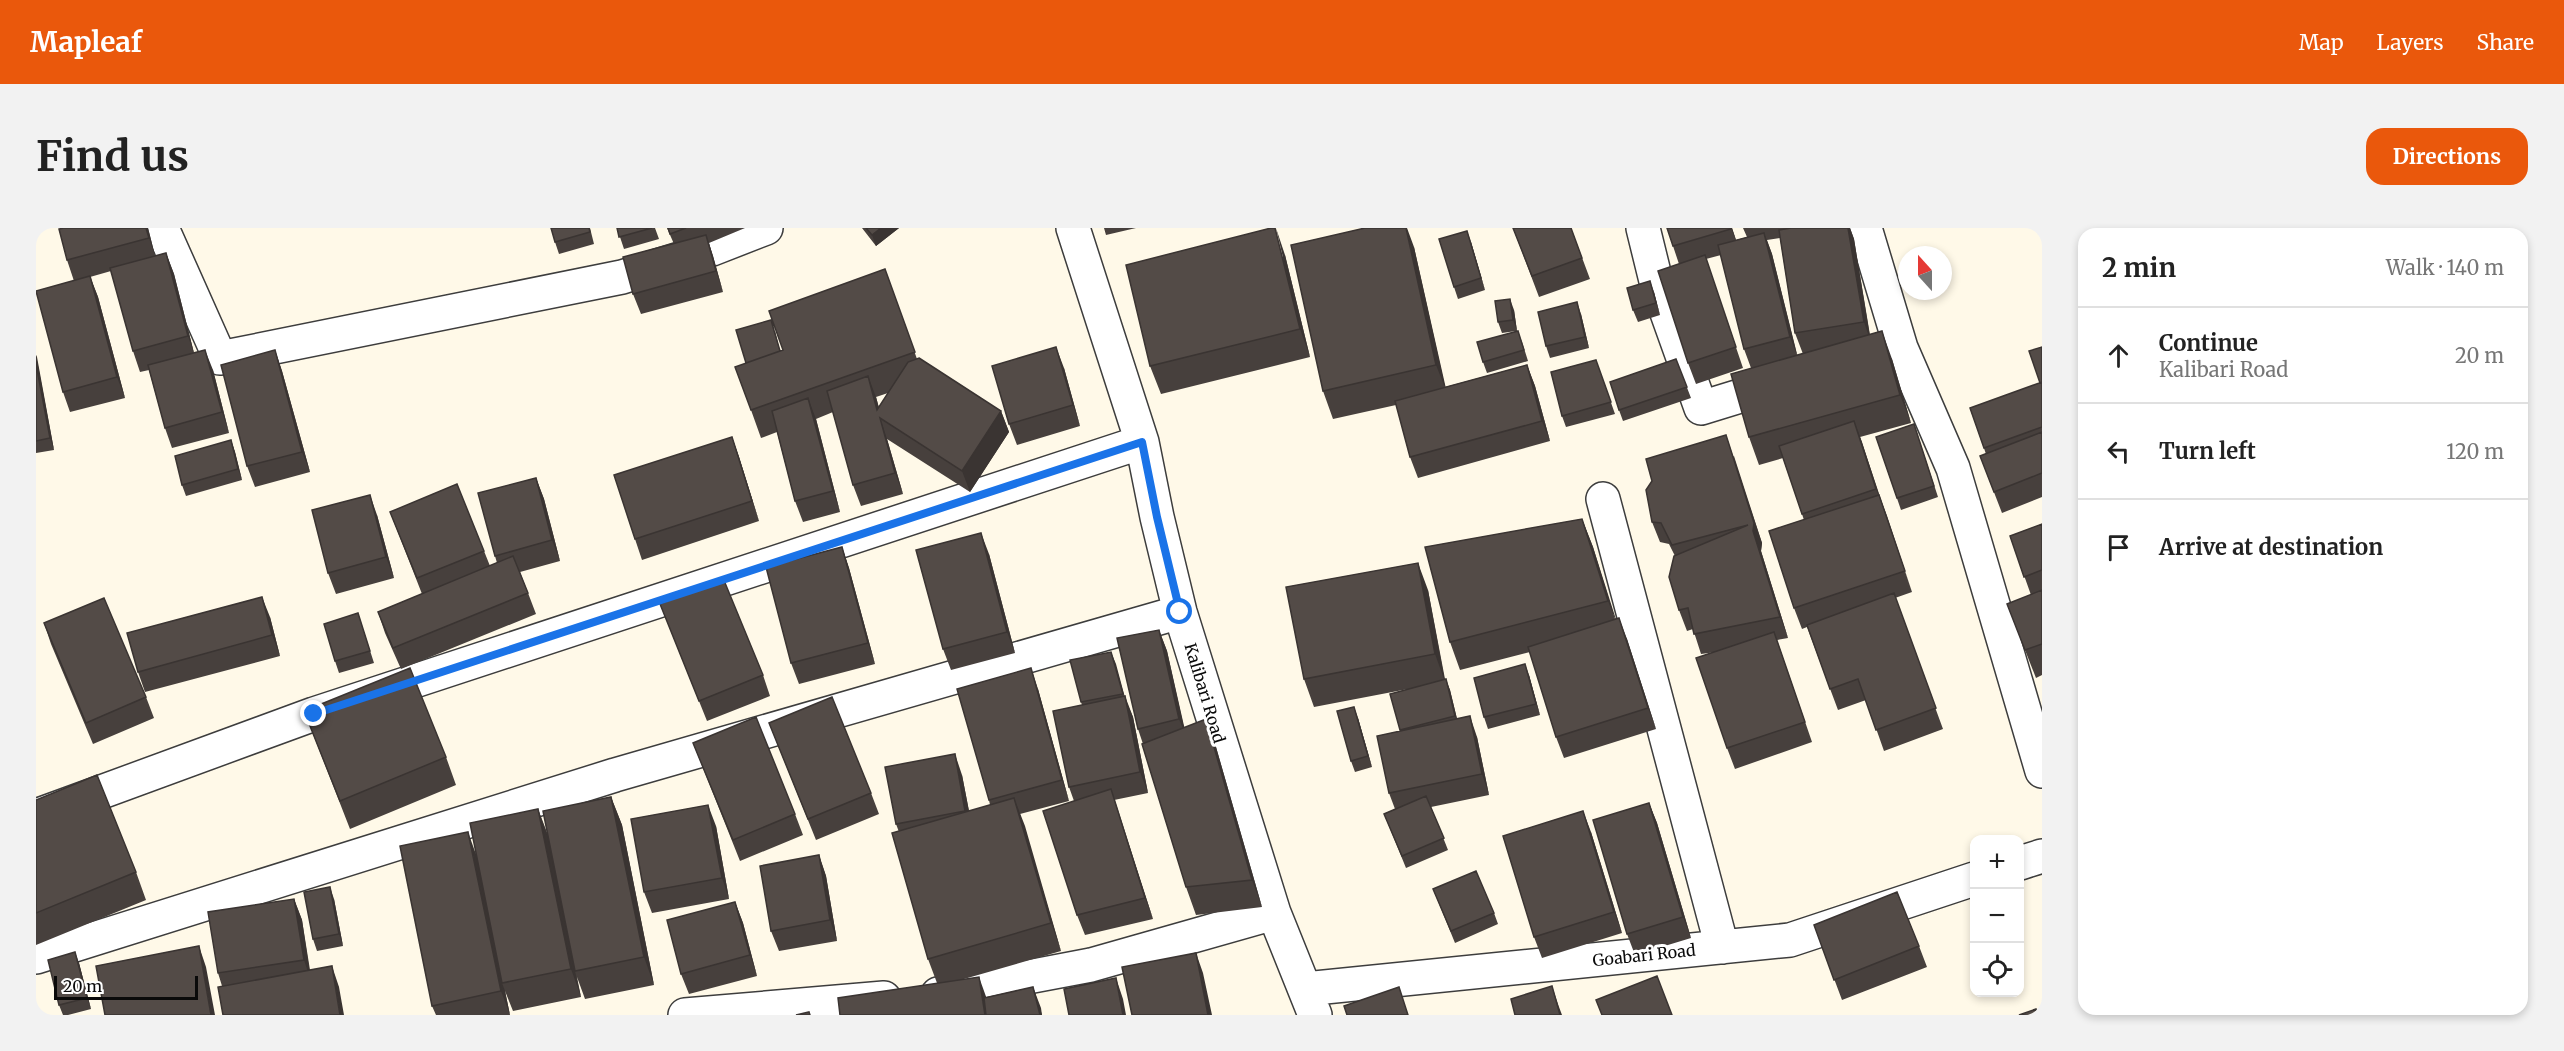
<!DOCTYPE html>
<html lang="en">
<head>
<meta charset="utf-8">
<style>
	body { margin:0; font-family:Merriweather,serif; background:#f2f2f2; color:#222 }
	.controls { position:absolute; right:18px; bottom:18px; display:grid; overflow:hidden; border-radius:12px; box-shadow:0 3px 9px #0003 }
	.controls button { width:54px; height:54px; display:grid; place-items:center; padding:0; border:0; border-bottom:2px solid #e0e0e0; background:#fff; color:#222; font:30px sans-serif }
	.compass { position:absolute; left:1862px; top:18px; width:54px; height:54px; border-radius:50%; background:#fff; box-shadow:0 3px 9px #0003; rotate:339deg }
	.scale { position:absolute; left:18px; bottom:15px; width:144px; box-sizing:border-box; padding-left:6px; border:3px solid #0a0a0a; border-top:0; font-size:16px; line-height:21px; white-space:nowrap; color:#0a0a0a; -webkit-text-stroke:4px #fff; paint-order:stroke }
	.stop { position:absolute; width:18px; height:18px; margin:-14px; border:4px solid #1a73e8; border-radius:50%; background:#fff }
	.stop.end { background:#1a73e8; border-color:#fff; box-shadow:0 2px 6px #0008 }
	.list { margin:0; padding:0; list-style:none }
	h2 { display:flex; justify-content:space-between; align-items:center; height:78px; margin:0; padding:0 24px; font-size:26px }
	h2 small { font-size:20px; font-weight:400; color:#767676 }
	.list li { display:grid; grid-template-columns:39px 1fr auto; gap:18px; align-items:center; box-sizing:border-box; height:96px; padding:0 24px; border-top:2px solid #e0e0e0 }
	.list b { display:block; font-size:22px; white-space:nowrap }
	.list p { margin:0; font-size:20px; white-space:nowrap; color:#767676 }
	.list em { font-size:20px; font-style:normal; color:#767676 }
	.icon { flex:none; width:33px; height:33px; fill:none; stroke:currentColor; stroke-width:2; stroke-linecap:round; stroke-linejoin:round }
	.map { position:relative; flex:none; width:2006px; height:787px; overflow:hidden; border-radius:18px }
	header { display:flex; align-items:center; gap:36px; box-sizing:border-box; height:84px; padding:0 30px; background:#ea580c; color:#fff }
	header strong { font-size:28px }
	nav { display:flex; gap:33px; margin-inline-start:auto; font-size:21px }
	.intro { display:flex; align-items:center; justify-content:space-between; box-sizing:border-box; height:144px; padding:0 36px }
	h1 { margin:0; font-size:42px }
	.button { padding:15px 27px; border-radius:18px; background:#ea580c; color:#fff; font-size:21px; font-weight:700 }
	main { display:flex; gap:36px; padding:0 36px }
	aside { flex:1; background:#fff; border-radius:18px; box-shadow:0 3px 9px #0003 }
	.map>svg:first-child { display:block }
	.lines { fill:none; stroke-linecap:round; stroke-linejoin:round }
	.minor-casing { stroke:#3d3d3d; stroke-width:36 }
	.minor { stroke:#fff; stroke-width:33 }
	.wall { fill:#47403d; fill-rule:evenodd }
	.shaded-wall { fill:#3a3432 }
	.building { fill:#534b47; stroke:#3a3432; stroke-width:1.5 }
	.route { stroke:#1a73e8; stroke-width:8 }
	.labels { text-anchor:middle; stroke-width:6; stroke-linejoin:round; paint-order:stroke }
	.street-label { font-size:16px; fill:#0a0a0a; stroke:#fff }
</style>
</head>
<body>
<header>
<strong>Mapleaf</strong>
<nav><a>Map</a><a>Layers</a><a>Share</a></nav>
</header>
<div class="intro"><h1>Find us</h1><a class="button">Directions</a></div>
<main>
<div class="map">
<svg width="2006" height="787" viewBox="0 0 2006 787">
	<rect width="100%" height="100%" fill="#fff9e8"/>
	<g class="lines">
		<g class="minor-casing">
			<path id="minor" d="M126 0 184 130 586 49 676 21 730 0
				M1037 0 1106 214 1121 289 1144 384 1238 685 1279 787
				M1607 0 1621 57 1665 180 1743 156
				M1829 0 1865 120 1917 240 2006 543
				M1567 271 1686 719
				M0 588 278 486 1106 214
				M1984 635 2006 628
				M0 729 579 547 1144 384
				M1269 761 1754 712 1938 651
				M902 766 1055 737 1238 685
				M649 787 848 770"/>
		</g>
		<use href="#minor" class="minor"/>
	</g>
	<path class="wall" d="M112 0 119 28 130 25 138 46 158 125 177 142 193 205 136 220 129 200 113 142 104 144 97 123 75 43 54 49 62 69 89 170 34 184 27 164 38 53 31 32Z
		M554 0 558 16 523 26 519 14Z
		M581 0H619L623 11 588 21Z
		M631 0H709L673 15 677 28 687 64 605 86 597 66 638 16Z
		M826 0H863L840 18Z
		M1068 0H1100L1070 7Z
		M1477 0H1535L1554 51 1503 69Z
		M1696 0 1700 12 1711 9 1707 0H1814L1818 11 1834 107 1856 131 1875 195 1824 209 1876 364 1859 370 1907 501 1848 523 1830 472 1802 482 1771 399 1766 401 1758 380 1768 292 1747 230 1723 237 1713 209 1715 140 1708 121 1685 27 1670 31 1707 140 1660 156 1652 135 1643 36 1637 18ZM1744 10 1759 105 1767 126 1761 127 1736 26 1731 12Z
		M1435 14 1449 62 1422 71 1418 59Z
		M1378 19 1409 159 1491 137 1499 158 1514 213 1382 250 1374 229 1360 177 1297 191 1287 163Z
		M1249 27 1274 129 1125 166 1114 138Z
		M849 41 881 131 965 183 973 204 934 264 851 211 867 266 825 278 817 257 797 184 780 191 804 284 767 294 759 273 741 204 725 210 715 182 710 135 739 103 744 123 747 122ZM852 165 843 180 840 169Z
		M1618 64 1624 87 1602 94 1597 82Z
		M1478 82 1481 103 1486 114 1492 133 1451 145 1447 134 1480 103 1466 105 1462 94Z
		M1545 86 1553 120 1514 130 1510 118Z
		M2006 119V269L1966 285 1944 228 1950 226 1934 180 2004 155Z
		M239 122 246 143 274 244 219 259 211 238Z
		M0 127 18 222 0 225Z
		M1640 131 1655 170 1587 193 1583 182Z
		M1560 132 1579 186 1530 199 1526 188Z
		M1028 140 1044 198 981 217 973 196Z
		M1882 208 1902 269 1865 282 1840 209Z
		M696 209 703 229 723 293 606 332 599 311Z
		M195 212 199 224 206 252 150 268 146 257Z
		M1698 228 1726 315 1725 323 1752 410 1741 412 1776 514 1699 541 1691 520 1680 424 1665 426 1657 401 1651 403 1643 382 1639 328 1633 316 1624 314 1616 294Z
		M500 250 508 271 524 333 484 344 500 386 365 441 349 405 342 384 386 366 354 284 448 323 454 338 461 335 459 328Z
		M341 287 358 350 300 366 292 345Z
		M1546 291 1557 319 1579 391 1591 411 1620 501 1528 530 1520 509 1494 424 1424 442 1414 414Z
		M2006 296V447L2000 450 1971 376 1995 367 1974 308Z
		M806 319 813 340 839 436 763 456 755 435Z
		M953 326 979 425 915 442 907 421Z
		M1392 362 1409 451 1414 462 1421 491 1441 509 1453 567 1395 579 1412 622 1370 640 1348 586 1359 581 1353 565 1372 461 1278 479 1268 451Z
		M624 376 727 447 734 468 671 493Z
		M322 385 338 435 303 445 299 433Z
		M234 389 244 428 109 464 102 444Z
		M8 395 110 469 118 490 57 516 15 416Z
		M1123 402 1131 423 1148 500 1170 491 1180 519 1226 679 1160 687 1150 659 1107 516 1102 501Z
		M1075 424 1088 468 1097 489 1112 565 1078 572 1117 691 1049 707 1041 687 1038 573 1033 559 1046 477 1045 474Z
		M1493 447 1504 487 1452 501 1448 489Z
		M1002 461 1033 573 984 586 1025 723 928 751 950 769 997 759 1006 787 901 755 892 731 863 604 860 596 926 547 933 583 954 577 953 572Z
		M268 483 410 529 420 557 314 601Z
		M1322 490 1336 539 1319 544 1315 533Z
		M733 495 835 565 843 586 780 612Z
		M657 515 759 586 767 607 704 633Z
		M575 569 586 597 618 757 549 771 541 749 545 769 477 783 469 763 474 787H400L396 778 440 623 502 581 512 607Z
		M0 572 100 644 110 672 0 717Z
		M1613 575 1621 595 1655 710 1599 727 1591 706Z
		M680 598 693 671 616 685 608 664Z
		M1555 604 1586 705 1506 730 1498 709Z
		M783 627 790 648 801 713 743 723 735 703Z
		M1397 661 1458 685 1462 696 1419 715Z
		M258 671 266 692 274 742 303 759 186 758 182 745Z
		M298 671 307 718 281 723 277 711Z
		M699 674 707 695 721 748 653 766 645 746Z
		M1778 697 1883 718 1891 739 1806 772Z
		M43 735 55 781 32 787H27L23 777Z"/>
	<path class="shaded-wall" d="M110 0H112L120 31 113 10Z
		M845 0H863L840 18 836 7Z
		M1240 0 1249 27 1274 129 1264 101Z
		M1370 0H1371L1378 19 1411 165 1400 137Z
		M1695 0H1696L1703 21Z
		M1812 0H1814L1818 11 1835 115 1828 94Z
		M1431 3 1435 14 1449 62 1445 50Z
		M1728 5 1736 26 1762 130 1754 109Z
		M670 7 677 28 687 64 680 43Z
		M130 25 138 46 159 129 152 108Z
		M54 48 62 69 89 170 81 149Z
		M1614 53 1618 64 1624 87 1620 75Z
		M1474 71 1478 82 1481 103 1477 92Z
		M1541 74 1545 86 1553 120 1549 109Z
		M1846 103 1856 131 1875 195 1864 167Z
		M1020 119 1028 140 1044 198 1037 177Z
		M169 122 177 142 193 205 186 184Z
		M239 122 246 143 274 244 266 224Z
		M0 127 1 129 18 222 14 210 0 136Z
		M1491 137 1499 158 1514 213 1506 193Z
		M832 148 840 169 846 191 841 182Z
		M772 170 780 191 804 284 797 263Z
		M965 183 973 204 934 264 926 243Z
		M844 190 851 211 867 266 859 245Z
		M1818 193 1826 214 1848 282 1840 261Z
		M1690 207 1726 315 1725 323 1752 410 1744 389 1717 303Z
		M696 209 703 229 723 293 716 273Z
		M195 212 199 224 206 252 202 241Z
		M500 250 508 271 524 333 516 312Z
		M334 267 341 287 358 350 350 329Z
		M1843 267 1851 288 1876 364 1869 343Z
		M1546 291 1557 319 1583 401 1572 373Z
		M945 305 953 326 979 425 971 404Z
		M806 319 813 340 839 436 832 415Z
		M1382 335 1392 362 1409 454 1399 426Z
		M226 369 234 389 244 428 236 407Z
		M1583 390 1591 411 1620 501 1612 480Z
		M1123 402 1131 423 1151 511 1143 491Z
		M1075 424 1080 436 1091 477 1087 466Z
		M1489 436 1493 447 1504 487 1500 476Z
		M995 440 1002 461 1033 573 1026 552Z
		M1410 451 1414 462 1423 499 1419 488Z
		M1089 468 1097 489 1112 565 1104 544Z
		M1318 479 1322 490 1336 539 1332 528Z
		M1434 488 1441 509 1453 567 1446 546Z
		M1170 491 1180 519 1226 679 1216 652Z
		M919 526 926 547 937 604 929 583Z
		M1075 561 1082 582 1117 691 1109 670Z
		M575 569 586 597 618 757 608 729Z
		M978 570 989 598 1025 723 1015 695Z
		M1613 575 1621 595 1655 710 1647 689Z
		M672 577 680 598 693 671 686 650Z
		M502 581 512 609 539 743 545 769 535 741Z
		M1547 583 1555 604 1586 705 1578 684Z
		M432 604 442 632 466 755 469 763 474 787 465 763Z
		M783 627 790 648 801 713 794 692Z
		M294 659 298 671 307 718 303 706Z
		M258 671 266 692 275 753 268 732Z
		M699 674 707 695 721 748 714 727Z
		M163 718 170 739 179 787H175Z
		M39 724 43 735 55 781 51 770Z
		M1160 725 1167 745 1176 787H1172Z
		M296 738 303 759 308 787H304Z
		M943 749 953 777 955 787H949Z
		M1080 750 1087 771 1090 787H1087Z
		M1516 758 1523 779 1526 787H1524Z
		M997 759 1005 780 1006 787H1004Z"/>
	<path class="building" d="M28 0H110L113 10 31 32 23 1Z
		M515 0H553L554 4 519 14Z
		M581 0H616L583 9Z
		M632 0H650L634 6Z
		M830 0H845L836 7Z
		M1235 0H1239L1264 101 1114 138 1090 37Z
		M1329 0H1370L1400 137 1287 163 1255 17Z
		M1477 0H1535L1546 30 1496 48Z
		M1631 0H1695V1L1637 18Z
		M1755 0H1812L1828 94 1759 105 1743 2Z
		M1431 3 1445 50 1418 59 1403 11Z
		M1728 5 1754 109 1708 121 1682 17Z
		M670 7 680 43 597 66 587 29Z
		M130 25 152 108 97 123 74 40Z
		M1669 27 1700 119 1652 135 1622 43Z
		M849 41 879 124 715 182 699 139 747 122 733 83Z
		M54 48 81 149 27 164 0 63Z
		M1614 53 1620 75 1597 82 1591 60Z
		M1474 71 1477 92 1462 94 1459 73Z
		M1541 74 1549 109 1510 118 1502 84Z
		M735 92 744 123 710 135 700 102Z
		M1482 103 1488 122 1447 134 1441 114Z
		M1846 103 1864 167 1713 209 1695 146Z
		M1020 119 1037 177 973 196 956 138Z
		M2006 119V154L2004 155 1993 123Z
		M169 122 186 184 129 200 112 137Z
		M239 122 266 224 211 238 185 137Z
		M883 130 965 183 926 243 844 190 859 245 817 257 791 163 832 148 841 182 872 134Z
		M1640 131 1651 159 1583 182 1574 154Z
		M1560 132 1575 174 1526 188 1515 144Z
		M0 136 14 210 0 213Z
		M1491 137 1506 193 1374 229 1359 173Z
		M2006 154V199L1948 220 1934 180Z
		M772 170 797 263 759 273 736 183Z
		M1818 193 1840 261 1766 286 1743 218Z
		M1878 196 1898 258 1861 270 1840 209Z
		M2006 204V245L1958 264 1944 228Z
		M1690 207 1718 295 1717 303 1744 389 1658 406 1652 380 1643 382 1633 349 1638 328 1712 297 1636 317 1625 295 1616 294 1610 262 1616 253 1610 231Z
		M696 209 716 273 599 311 578 247Z
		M195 212 202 241 146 257 139 228Z
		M500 250 516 312 459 328 442 265Z
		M421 256 448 323 381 350 354 284Z
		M334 267 350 329 292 345 276 282Z
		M1843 267 1869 343 1758 380 1733 303Z
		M1546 291 1572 373 1414 414 1389 319Z
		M2006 296V342L1988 349 1974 308Z
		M945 305 971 404 907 421 880 322Z
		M806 319 832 415 755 435 730 339Z
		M477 328 492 365 357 420 342 384Z
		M1382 335 1399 426 1268 451 1250 359Z
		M687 350 727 447 663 473 624 376Z
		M2006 362V416L1989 422 1971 376Z
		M1858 365 1900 480 1840 502 1822 451 1794 461 1771 397Z
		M226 369 236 407 102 444 91 405Z
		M68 370 110 469 50 495 8 395Z
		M322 385 334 423 299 433 288 396Z
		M1583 390 1612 480 1520 509 1492 419Z
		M1123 402 1143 491 1102 501 1081 410Z
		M1738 404 1769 494 1691 520 1660 430Z
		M1075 424 1087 466 1045 474 1034 432Z
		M1489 436 1500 476 1448 489 1438 450Z
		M374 440 410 529 304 573 268 483Z
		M995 440 1026 552 953 572 921 461Z
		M1410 451 1419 488 1364 502 1354 466Z
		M1089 468 1104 544 1033 559 1017 483Z
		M796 469 835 565 772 591 733 495Z
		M1318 479 1332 528 1315 533 1301 483Z
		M1434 488 1446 546 1353 565 1341 508Z
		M720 489 759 586 697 612 657 515Z
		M1170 491 1216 652 1150 659 1106 516Z
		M919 526 929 583 860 596 849 539Z
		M61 547 100 644 0 685V572Z
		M1075 561 1109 670 1041 687 1007 583Z
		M1390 568 1408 610 1366 628 1348 586Z
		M575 569 608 729 539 743 507 583Z
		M978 570 1015 695 892 731 856 605Z
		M1613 575 1647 689 1591 706 1557 592Z
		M672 577 686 650 608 664 595 591Z
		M502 581 535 741 466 755 434 595Z
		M1547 583 1578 684 1498 709 1467 608Z
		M432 604 465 763 396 778 364 618Z
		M783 627 794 692 735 703 724 638Z
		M1440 643 1458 685 1415 703 1397 661Z
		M294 659 303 706 277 711 268 664Z
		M1861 664 1883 718 1798 752 1778 697Z
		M258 671 268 732 182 745 172 684Z
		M699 674 714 727 645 746 631 692Z
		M163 718 175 787H69L60 738Z
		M39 724 51 770 23 777 12 732Z
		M1160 725 1172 787H1096L1086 739Z
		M296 738 304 787H187L182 759Z
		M1621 748 1636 787H1566L1560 772Z
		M943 749 949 787H804L802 770Z
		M1080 750 1087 787H1033L1028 761Z
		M1516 758 1524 787H1479L1475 771Z
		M997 759 1004 787H950L948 770Z
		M1363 759 1372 787H1311L1308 778Z
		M2000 781 2002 787H1983Z
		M773 784 774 787H760Z"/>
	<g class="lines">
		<path class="route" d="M278 486 1106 214 1121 289 1144 384"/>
	</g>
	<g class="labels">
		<g class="street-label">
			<text transform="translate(1169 465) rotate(73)" y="6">Kalibari Road</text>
			<text transform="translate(1608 727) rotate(-6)" y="6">Goabari Road</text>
		</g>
	</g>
</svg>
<div class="controls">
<button>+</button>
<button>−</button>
<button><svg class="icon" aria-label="locate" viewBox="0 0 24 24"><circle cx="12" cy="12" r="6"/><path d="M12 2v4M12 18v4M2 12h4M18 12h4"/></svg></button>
</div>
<svg class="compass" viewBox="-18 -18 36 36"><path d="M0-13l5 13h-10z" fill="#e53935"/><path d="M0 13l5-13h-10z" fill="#767676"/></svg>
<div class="scale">20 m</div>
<div class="stop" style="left:1144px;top:384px"></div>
<div class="stop end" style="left:278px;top:486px"></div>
</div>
<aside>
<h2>2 min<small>Walk · 140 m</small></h2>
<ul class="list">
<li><svg class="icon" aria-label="ahead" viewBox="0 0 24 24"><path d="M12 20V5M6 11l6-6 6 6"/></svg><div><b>Continue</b><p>Kalibari Road</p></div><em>20 m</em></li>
<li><svg class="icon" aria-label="left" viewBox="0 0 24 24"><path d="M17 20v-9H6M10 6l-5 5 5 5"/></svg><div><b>Turn left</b></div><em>120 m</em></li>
<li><svg class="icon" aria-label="arrive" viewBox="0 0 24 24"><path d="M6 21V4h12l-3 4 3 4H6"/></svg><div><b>Arrive at destination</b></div></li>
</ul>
</aside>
</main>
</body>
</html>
